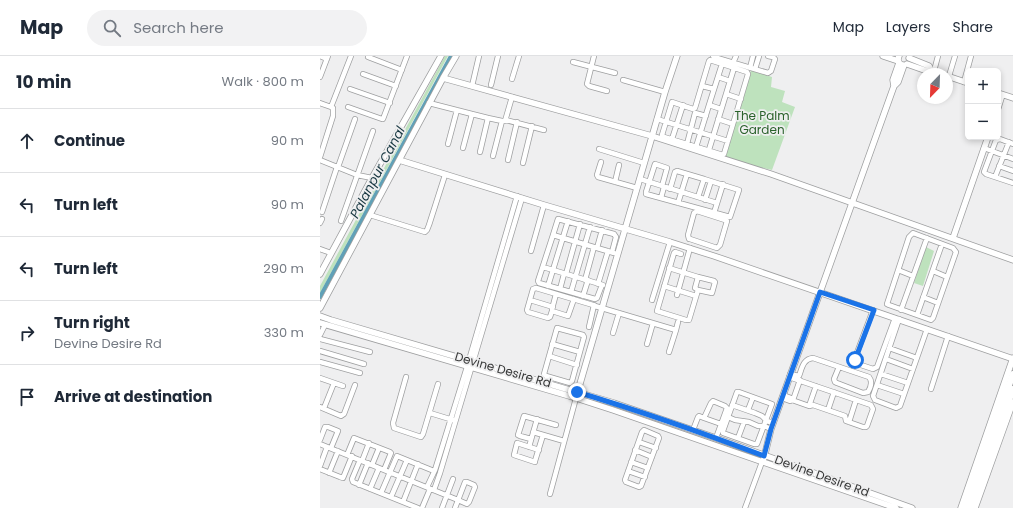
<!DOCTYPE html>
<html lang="en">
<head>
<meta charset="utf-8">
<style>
	body { margin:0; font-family:Poppins,sans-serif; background:#f2f2f3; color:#1f2937 }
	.controls { position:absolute; right:12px; top:12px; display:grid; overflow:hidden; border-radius:6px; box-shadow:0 2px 6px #0003 }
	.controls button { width:36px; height:36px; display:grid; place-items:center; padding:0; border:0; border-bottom:1px solid #e0e1e3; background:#fff; color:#1f2937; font:20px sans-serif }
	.compass { position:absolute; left:597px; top:12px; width:36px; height:36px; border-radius:50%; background:#fff; box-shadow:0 2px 6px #0003; rotate:203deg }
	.stop { position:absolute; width:12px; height:12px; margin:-9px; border:3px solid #1a73e8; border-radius:50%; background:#fff }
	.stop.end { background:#1a73e8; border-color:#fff; box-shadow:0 1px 4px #0008 }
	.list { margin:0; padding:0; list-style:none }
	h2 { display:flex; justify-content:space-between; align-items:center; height:52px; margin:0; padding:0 16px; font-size:17px }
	h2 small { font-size:13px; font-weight:400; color:#747a83 }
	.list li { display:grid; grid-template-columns:26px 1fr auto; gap:12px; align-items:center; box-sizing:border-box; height:64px; padding:0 16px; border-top:1px solid #e0e1e3 }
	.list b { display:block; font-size:15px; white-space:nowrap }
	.list p { margin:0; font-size:13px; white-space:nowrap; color:#747a83 }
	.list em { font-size:13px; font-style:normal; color:#747a83 }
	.icon { flex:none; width:22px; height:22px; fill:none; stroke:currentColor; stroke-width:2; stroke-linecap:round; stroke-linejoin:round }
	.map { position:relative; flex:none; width:693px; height:452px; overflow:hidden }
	header { display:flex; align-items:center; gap:24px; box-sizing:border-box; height:56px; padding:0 20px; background:#fff; border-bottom:1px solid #e0e1e3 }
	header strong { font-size:19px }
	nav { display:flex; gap:22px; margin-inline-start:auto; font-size:14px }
	.search { width:280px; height:36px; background:#f2f2f3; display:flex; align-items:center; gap:10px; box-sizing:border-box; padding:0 14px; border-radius:22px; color:#747a83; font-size:15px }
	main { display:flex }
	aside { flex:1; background:#fff }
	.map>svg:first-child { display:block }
	.green { fill:#bee2bd }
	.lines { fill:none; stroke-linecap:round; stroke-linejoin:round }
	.canal { stroke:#60a1b7; stroke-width:4 }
	.minor-casing { stroke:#9e9fa0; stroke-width:6 }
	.tertiary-casing { stroke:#9e9fa0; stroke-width:7 }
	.secondary-casing { stroke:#9e9fa0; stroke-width:8 }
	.minor { stroke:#fff; stroke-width:4.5 }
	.tertiary { stroke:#fff; stroke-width:5.5 }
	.secondary { stroke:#fff; stroke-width:6 }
	.route { stroke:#1a73e8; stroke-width:5 }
	.labels { text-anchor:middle; stroke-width:3.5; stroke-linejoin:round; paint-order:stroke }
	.park-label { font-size:12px; fill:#2a622b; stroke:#efeff0 }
	.street-label { font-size:12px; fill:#363737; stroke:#efeff0 }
	.water-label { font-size:13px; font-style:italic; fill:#15353f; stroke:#efeff0 }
</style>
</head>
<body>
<header>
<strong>Map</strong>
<div class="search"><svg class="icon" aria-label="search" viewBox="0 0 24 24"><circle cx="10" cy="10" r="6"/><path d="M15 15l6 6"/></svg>Search here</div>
<nav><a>Map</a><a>Layers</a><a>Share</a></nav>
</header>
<main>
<aside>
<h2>10 min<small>Walk · 800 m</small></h2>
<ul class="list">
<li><svg class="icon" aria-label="ahead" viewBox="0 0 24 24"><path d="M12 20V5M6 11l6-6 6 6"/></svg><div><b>Continue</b></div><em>90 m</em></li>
<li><svg class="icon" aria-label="left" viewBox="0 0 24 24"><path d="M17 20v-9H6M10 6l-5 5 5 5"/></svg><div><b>Turn left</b></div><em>90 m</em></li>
<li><svg class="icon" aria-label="left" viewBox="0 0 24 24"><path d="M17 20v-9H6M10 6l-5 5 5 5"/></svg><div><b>Turn left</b></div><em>290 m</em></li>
<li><svg class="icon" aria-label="right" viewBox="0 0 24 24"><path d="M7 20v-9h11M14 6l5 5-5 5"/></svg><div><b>Turn right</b><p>Devine Desire Rd</p></div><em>330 m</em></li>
<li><svg class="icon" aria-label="arrive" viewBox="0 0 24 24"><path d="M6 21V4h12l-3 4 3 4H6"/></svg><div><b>Arrive at destination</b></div></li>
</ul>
</aside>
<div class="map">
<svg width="693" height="452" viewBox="0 0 693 452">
	<rect width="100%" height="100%" fill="#efeff0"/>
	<path class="green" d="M125 0H128L0 237V230Z
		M431 14 452 21 451 31 465 35 462 46 475 51 452 114 404 103Z
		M606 191 614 195 603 230 594 227Z"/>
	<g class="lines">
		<path class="canal" d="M0 241 131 0"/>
		<g class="minor-casing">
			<path id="minor" d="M0 0 7 3
				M274 0 267 28 269 30 287 35
				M393 0 394 1 448 17 451 15 455 3 453 1 448 0
				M48 1 82 14
				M390 4 427 16 428 18 404 98 403 99 344 81 342 79 352 46 373 53 375 52 389 5Z
				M253 6 295 17
				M413 7 416 0
				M430 12 433 0
				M435 13 439 0
				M614 15 618 0
				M43 18 76 30
				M629 20 635 0
				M0 21 8 0
				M398 21 410 25
				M192 23 199 0
				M303 24 345 36
				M644 26 651 0
				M171 29 178 0
				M152 30 159 0
				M382 30 394 33
				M30 33 70 47
				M406 38 421 43
				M0 47 11 51 31 0
				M109 47 152 58 143 92
				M389 49 402 8
				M28 51 62 63H63L87 0
				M152 58 168 62
				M337 63 408 85
				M398 63 413 68
				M186 64 224 74
				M352 83 363 49
				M128 88 137 54
				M367 88 375 57 386 60
				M693 88 680 83 676 84 664 116 666 118 693 127
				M376 91 389 49 401 53
				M664 92 693 103
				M279 93 324 107
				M160 96 168 62 182 65H185L192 41
				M388 97 414 12
				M173 100 182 65
				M0 101 13 60V52L11 51
				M0 104 37 119 52 122
				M188 104 197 66
				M281 106 277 119 278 121 317 132
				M203 107 212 70
				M679 110 693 115
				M18 111 35 63
				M675 121 689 86
				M320 123 397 147
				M295 126 299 109
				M342 130 347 112 335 108 326 136V138L410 161 419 134 384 123
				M350 133 355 116 357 115 384 123 378 141
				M341 142 344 131
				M385 144 391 125
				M358 147 367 118
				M377 155 405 164 407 165 400 189 397 192 370 183H369L368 179 374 157Z
				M2 156 17 111
				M394 157 403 128
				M50 159 105 176 107 174 109 169 125 119
				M21 165 53 75
				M0 167 2 163
				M593 177 633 192 636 196 613 262 611 264 569 249 567 248 589 181Z
				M233 179 294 197
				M277 192 282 174
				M0 193 11 197
				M211 195 224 149
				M361 198 355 196 354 197 337 255 366 264H369L378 234 392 237 395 226 394 225 378 221
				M223 211 283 229
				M349 212 378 221 375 232 378 234
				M578 214 593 220
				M613 215 627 221
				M246 218 260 168
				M265 224 274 191
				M278 228 288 195
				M282 229 277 242 275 243 219 227 218 225 233 179 238 163 294 178 296 181 292 196
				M228 230 248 165
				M344 230 376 240
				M240 233 244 218
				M251 236 270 171
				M357 239 370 192
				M263 240 268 224
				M603 241 618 247
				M254 243 248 260 232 255 230 261 228 262 208 256 207 254 213 233 216 232 273 249H274L269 271
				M210 244 233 251
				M332 244 350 186
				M275 250 356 274 349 296
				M232 253 236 238
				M553 254 535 302V305L538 308 553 313 557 311 575 262
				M581 254 607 182
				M597 259 622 188
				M579 263 553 340 555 344 576 352 580 350 607 273
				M237 272 263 279 264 281 252 325 250 327 226 320 224 318Z
				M356 274 358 266
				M293 277 299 257
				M0 279 5 269
				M0 283 50 296
				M232 288 260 296
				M327 288 333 267
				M569 292 597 302
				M0 295 44 308
				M229 300 257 309
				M566 303 593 313
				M0 306 40 317
				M470 318 479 320C482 312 483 303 493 302L549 321C553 326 551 331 548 336L543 337 517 327 515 326 514 323 519 311
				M561 318 588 327
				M86 321 73 367 74 372 101 381 103 378 118 328
				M469 321 551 349 553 353 547 370 546 371H543L526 365 525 360 493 349 489 350 472 344
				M0 322 23 330
				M557 329 584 338
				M611 333 628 280
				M417 336H419L452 348 437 388H434L403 377V375Z
				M462 342 470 345 472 344 471 342 463 339
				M473 344 480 324
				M412 349 435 357 442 360 447 365 453 367
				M489 350 496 330
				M0 351 21 360 24 358 35 329
				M4 352 14 327
				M428 354 433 341
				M508 354 514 336
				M110 357 133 364
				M408 361 415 364 429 366 438 370H444L451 373
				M384 362 401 368
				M529 366 536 344
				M324 374 338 380 339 382 321 430 319 431 306 426 305 424 322 376Z
				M373 374 378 361 379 360 384 362 391 347 393 345 405 350 407 352 396 382
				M213 376 244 385
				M418 382 424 366
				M211 383 200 380 198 379 204 360 236 369
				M0 384 5 371H8L18 375 11 392
				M319 386 336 392
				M0 388 138 444 147 448 149 446 155 431 154 429 147 426H145L135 452
				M209 391 217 363
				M219 394 197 387 194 399 215 406V405L223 379
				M315 394 332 401
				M27 399 34 382 70 396 71 397 64 414
				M40 404 32 423 33 426 98 452
				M42 405 49 387
				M311 406 328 412
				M52 409 59 392
				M0 410 7 391
				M0 413 20 421 23 422 32 400
				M308 415 325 421
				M9 417 18 395
				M39 429 48 407
				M107 431 115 414 147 311 197 140
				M50 433 59 412
				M114 434 120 417 202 142
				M61 437 77 400 114 415
				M230 438 256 342
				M71 441 87 404
				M83 446 98 408
				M102 452 110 433
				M122 452 133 423
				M425 452 442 406"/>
		</g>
		<g class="tertiary-casing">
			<path id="tertiary" d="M563 0 578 5
				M579 0C577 4 578 7 582 9
				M589 2 609 10 611 14
				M587 8 607 15 611 14 622 18
				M627 20 648 27
				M123 22 332 80 451 118 693 204
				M574 30 578 26 584 9
				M678 37 693 42
				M678 52 682 39
				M79 104 224 149 350 186 394 200 693 303
				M633 182 668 81
				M0 218 52 122 121 0
				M0 252 123 22 136 0
				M0 260 11 264 294 347 396 382 592 452
				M0 267 256 342 293 354 576 452
				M257 338 345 36 357 0
				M444 402 451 373 574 30 573 24 579 7
				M641 452 693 302
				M655 452 693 346"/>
		</g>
		<g class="secondary-casing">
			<path id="secondary" d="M645 452 693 318
				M651 452 693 333"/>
		</g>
		<use href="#minor" class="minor"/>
		<use href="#tertiary" class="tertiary"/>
		<use href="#secondary" class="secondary"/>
	</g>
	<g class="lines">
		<path class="route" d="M257 336C320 355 383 377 444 400L451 373 500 236 554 254 535 304"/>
	</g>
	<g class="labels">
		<g class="park-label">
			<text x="442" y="64">The Palm<tspan x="442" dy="14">Garden</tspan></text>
		</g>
		<g class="street-label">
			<text transform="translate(183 314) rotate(16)" y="4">Devine Desire Rd</text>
			<text transform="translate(502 420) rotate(20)" y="4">Devine Desire Rd</text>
		</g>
		<g class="water-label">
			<text transform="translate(57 116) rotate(-62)" y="5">Palanpur Canal</text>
		</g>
	</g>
</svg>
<div class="controls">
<button>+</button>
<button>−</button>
</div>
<svg class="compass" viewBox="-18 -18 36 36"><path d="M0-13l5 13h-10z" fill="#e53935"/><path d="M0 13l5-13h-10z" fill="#747a83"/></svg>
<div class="stop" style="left:535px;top:304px"></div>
<div class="stop end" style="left:257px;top:336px"></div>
</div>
</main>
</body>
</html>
